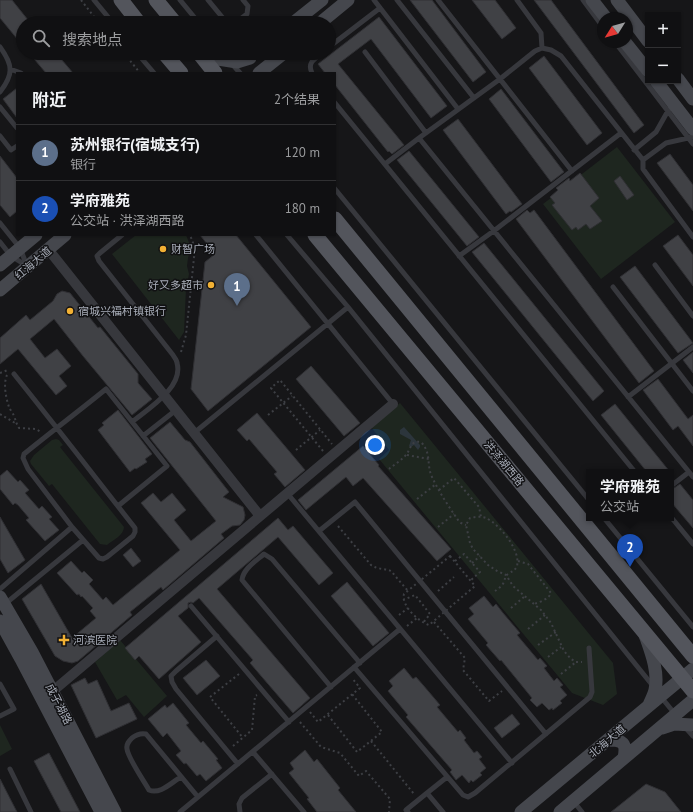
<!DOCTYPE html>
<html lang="zh">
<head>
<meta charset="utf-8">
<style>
	body { margin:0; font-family:"PT Sans","Noto Sans SC",sans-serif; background:#19191b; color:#f1f3f6 }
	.controls { position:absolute; right:12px; top:12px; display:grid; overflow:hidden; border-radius:0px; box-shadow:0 1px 3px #0004 }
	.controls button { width:36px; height:36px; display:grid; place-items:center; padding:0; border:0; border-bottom:1px solid #303032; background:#101012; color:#f1f3f6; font:20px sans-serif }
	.compass { position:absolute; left:597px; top:12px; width:36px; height:36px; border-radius:50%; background:#101012; box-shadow:0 1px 3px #0004; rotate:233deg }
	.you { position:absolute; left:375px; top:445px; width:14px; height:14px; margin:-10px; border:3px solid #fff; border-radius:50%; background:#1a73e8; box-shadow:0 0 0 6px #1a73e833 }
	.badge { display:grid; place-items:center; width:26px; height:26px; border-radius:50%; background:#ea580c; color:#fff; font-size:13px; font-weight:700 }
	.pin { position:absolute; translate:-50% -33px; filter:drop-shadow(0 1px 2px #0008) }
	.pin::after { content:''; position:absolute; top:21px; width:14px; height:12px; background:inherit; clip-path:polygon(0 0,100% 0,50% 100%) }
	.popup { position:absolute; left:586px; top:469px; width:88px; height:52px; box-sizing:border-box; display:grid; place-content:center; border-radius:0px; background:#101012; filter:drop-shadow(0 1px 3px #0005); font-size:13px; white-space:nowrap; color:#9c9d9f }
	.popup b { font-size:15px; color:#f1f3f6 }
	.popup::after { content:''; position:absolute; left:50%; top:100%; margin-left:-8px; border:8px solid transparent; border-top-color:#101012 }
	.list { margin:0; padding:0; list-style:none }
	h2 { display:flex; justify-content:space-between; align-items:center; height:52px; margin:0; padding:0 16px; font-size:17px }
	h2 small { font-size:13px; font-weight:400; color:#9c9d9f }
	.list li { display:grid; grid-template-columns:26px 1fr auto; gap:12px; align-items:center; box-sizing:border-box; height:56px; padding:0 16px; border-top:1px solid #303032 }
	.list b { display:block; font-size:15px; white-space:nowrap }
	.list p { margin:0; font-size:13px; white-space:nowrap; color:#9c9d9f }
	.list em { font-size:13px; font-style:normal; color:#9c9d9f }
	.icon { flex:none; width:22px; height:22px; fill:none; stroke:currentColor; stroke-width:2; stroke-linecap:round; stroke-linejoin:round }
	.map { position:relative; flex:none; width:693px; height:812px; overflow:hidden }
	.search { position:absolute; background:#101012; box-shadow:0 1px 3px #0004; left:16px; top:16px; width:320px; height:44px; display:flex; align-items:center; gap:10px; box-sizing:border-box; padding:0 14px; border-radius:22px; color:#9c9d9f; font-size:15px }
	.panel { position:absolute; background:#101012; box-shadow:0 1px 3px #0004; left:16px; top:72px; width:320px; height:164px; border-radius:0px }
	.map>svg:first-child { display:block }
	.green { fill:#1e261f }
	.water { fill:#2c353c }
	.building { fill:#404145; stroke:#303034 }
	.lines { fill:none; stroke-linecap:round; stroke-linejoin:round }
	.path { stroke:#3d3f44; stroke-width:2; stroke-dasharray:2 3; stroke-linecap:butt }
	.lane { stroke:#37383d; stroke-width:5 }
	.street { stroke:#37383d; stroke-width:10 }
	.secondary { stroke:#45474d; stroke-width:13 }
	.primary { stroke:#53555c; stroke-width:15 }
	.poi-dot { fill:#f2b134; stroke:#111113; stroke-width:1.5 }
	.labels { text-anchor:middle; stroke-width:3; stroke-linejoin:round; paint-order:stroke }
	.poi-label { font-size:11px; fill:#a8adb8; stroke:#111113; text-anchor:start }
	.street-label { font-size:11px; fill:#a8adb8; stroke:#111113 }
</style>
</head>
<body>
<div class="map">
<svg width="693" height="812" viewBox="0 0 693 812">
	<rect width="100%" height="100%" fill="#161618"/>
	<path class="green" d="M617 147 675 222 601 279 543 204Z
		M136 235H186L190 245V251L188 258 187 266 189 274 186 289 184 332 179 340 112 254Z
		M400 403 613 663 617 694 603 705 572 693 379 459 389 450 371 427Z
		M56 439 59 440 63 445 60 447 124 527C124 535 113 540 107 545L100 544 52 484 49 486 31 464 30 461 34 455 52 440Z
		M120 640 167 696 144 717 126 695 117 700 95 662Z
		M0 725 12 749 0 756Z"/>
	<path class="water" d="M404 427 420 445V447L418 450 414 445 411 447 409 446 411 440 400 434V430Z"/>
	<path class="building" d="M0 0H12L28 20 23 23V46L0 18Z
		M410 0H432L486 72 473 82Z
		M472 0H495L516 28 502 39Z
		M534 0H551L644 125 634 133Z
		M379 17 447 106 431 118 371 39 338 64 404 145 392 154 389 151 388 152 335 85V73H325L318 64Z
		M29 53H56L73 73H46Z
		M544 56 602 133 587 145 529 68Z
		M17 88V118L3 99Z
		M501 89 564 172 551 182 489 99Z
		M458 119 522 204 511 212 510 211 506 214 443 130Z
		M409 151 479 237 467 246 397 160Z
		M670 154 693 185V211L657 163Z
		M0 156 17 178V211L10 217 0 205Z
		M580 173 599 198 590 206 602 221 590 229 586 224 578 230 576 227 572 230 552 205 555 203 550 197 558 190 556 188 569 178 570 181Z
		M620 176 634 195 627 200 614 181Z
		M527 210 530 213 534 210 654 371 639 383 516 219Z
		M200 235H236L311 327 208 411 191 389 205 262 215 254Z
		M678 235 693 255V286L663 246Z
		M484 243 604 391 593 401 472 252Z
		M635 266 693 343 678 353 620 277Z
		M62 291 70 293 98 328 100 327 138 374V383L152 399 132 415 83 356 54 319 30 339 45 358 57 349 71 366 59 376 67 386 56 395 18 349 0 364V338L26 315 30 320 53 301 57 294Z
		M693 352V373L683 360Z
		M311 366 360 423 344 436 296 379Z
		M658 379 688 419 693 415V446L678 426 673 430 643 390Z
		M615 404 670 472H647L601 415Z
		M118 410 152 454 145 459 147 462 136 469 135 468 130 472 98 430 104 425 102 423Z
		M257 413 305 470 285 487 274 474 277 472 249 439 247 441 237 430Z
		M170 422 185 440 190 442 229 492 223 497 243 507 245 515 244 520 240 525 232 526 221 534 224 538 163 590 161 587 130 612 132 615 78 661 72 663 63 661 55 656 22 599 41 584 72 638 96 618 90 611 93 608 82 596 81 597 79 594 77 595 57 573 71 561 82 573 84 571 93 580 89 584 103 600 106 597 113 605 180 550 141 503 153 493 161 502 172 493 186 510 174 520 191 541 216 521 150 438Z
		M363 446 379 465 378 466 451 549 437 561 363 478 353 486 346 477 306 510 298 500Z
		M7 470 18 482 20 480 29 490 25 493 39 509 42 506 52 517 49 519 59 530 45 541 26 520 29 518 18 505 15 503 13 505 0 489V476Z
		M680 484 693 500V528L671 502V490Z
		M0 517 25 560 8 573 0 559Z
		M278 518 288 530 293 526 333 573 319 585 278 537 217 589 310 698 293 713 250 663 253 660 199 598 193 603 191 602 188 603V608L178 616 201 642 159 679 139 656 135 660 125 648Z
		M131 548 141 561 133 567 123 555Z
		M347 582 389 633 373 646 331 596Z
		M484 596 493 607 496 604 503 613 520 633 517 635 538 660 540 658 547 666 544 668 554 681 557 678 563 685 560 687 567 695 560 701 562 703 553 710 552 708 549 710 542 703 537 707 530 700 532 698 501 660 500 661 486 645 488 643 468 619 474 614 469 608Z
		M206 660 220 676 197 695 183 678Z
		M404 668 413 679 416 677 423 685 440 705 437 707 458 732 460 730 466 738 464 740 474 753 477 751 482 757 479 759 486 768 480 773 482 775 473 782 471 780 469 783 462 775 456 780 450 772 452 770 406 717 408 715 388 691 393 686 389 681Z
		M85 678 88 684 97 680 111 711 129 703 137 719 96 738 71 685Z
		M173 703 189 723 186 725 201 743 203 741 218 759 216 760 222 768 206 781 200 774 197 776 186 763 184 764 176 755 181 751 167 733 163 737 148 719 165 705 167 708Z
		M512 714 520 724 502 738 494 728Z
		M305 750 314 762 317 759 340 788 338 790 356 812H317L307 799 309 798 289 773 294 769 290 763Z
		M49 753 80 812H61L34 761Z
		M0 779 17 812H0Z
		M646 784 665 792 681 812H611Z"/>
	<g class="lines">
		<path class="path" d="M81 0 99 23
			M124 53 140 73
			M181 352 186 335 195 248 190 235
			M0 373 8 370
			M7 375C3 384 6 398 9 407 10 410 13 413 14 416 16 421 16 423 19 428L36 429 41 432
			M0 414 15 423
			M268 415 292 396
			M296 450 320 430
			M323 451 271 388 280 380 332 444
			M407 455 429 459
			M389 469C394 465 400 461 405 456 411 450 410 440 421 442 432 454 426 464 432 477 439 492 449 507 458 520L461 523 466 525
			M439 490 454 478 479 507 481 517
			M417 499 436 484
			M338 526 371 565C378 570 385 568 391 571L408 591
			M438 527 454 514
			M450 556 475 586 429 625C419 622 401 606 404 594Z
			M455 561 464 554 480 572 470 581
			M518 561 528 564 551 593C549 599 540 602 534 604
			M472 563 480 556
			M438 591 454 577
			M495 591C498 589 502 586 504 582 505 579 505 576 508 574 512 571 515 571 517 566 521 550 499 524 486 518 481 516 475 517 470 518L466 525 470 543 473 549 488 565 497 571 506 575 513 586 541 610 551 623 564 651 571 659 576 662H582
			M403 600 415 595 430 614 423 623
			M511 608 525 596
			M399 615 408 608
			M434 622 465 658 463 670 489 701 502 691
			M407 626 417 618
			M528 629 545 615
			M538 645 556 632
			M548 657 561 647
			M239 674 210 697 243 738
			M561 674 576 662
			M310 712 318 722 360 688 352 678
			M328 715 357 752 382 732 352 694
			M300 722 321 747 340 753 359 776 366 771 390 799 389 812
			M371 741 414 794
			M233 746 252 730 255 696 257 695"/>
		<path class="lane" d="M94 0 113 23
			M180 0 199 23
			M208 0 227 23
			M374 0 458 109
			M397 0 474 98
			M438 0 572 171
			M517 0 541 33 542 48
			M583 0 603 27
			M235 23 247 14 248 6 243 0
			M615 42 693 144
			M0 47C13 65 14 74 0 92
			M329 47 380 8
			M365 52 426 133
			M137 53 154 73
			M233 65 240 73
			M10 69 21 73
			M312 73C307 63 314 59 322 53
			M335 103 635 472
			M0 107 17 128
			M0 136 11 150 17 146
			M634 150 656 132 669 109
			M643 160 666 143 693 137
			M385 164 419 138
			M335 189 589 500
			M0 223 20 248 27 266
			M122 235 100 253 97 256 99 261 173 355C174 357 177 360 177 363 184 387 148 409 132 422
			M256 235 393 404
			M287 235 348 307 653 686
			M693 237 643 169V160L561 56 551 50 542 48 535 51 500 79 419 138 693 477
			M0 242 11 256 27 266
			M459 256 495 230 621 133
			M655 265 693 316
			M613 287 693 391
			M14 374C55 425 95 477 135 528V532L133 536 107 557 103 559 99 558 72 527 28 469 23 458 24 454C51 432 79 411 106 389L167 466 118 506
			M628 397 693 347
			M194 433 348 307
			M143 436 176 410
			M671 486 689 472
			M287 493 512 763
			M671 517 693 544
			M604 518 693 627
			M319 531 355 502 546 734
			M0 589 72 527
			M5 604 83 540
			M191 606 289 722
			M217 636 176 671 171 676 172 682 176 689 238 764
			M354 667 463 795 468 797 475 793 590 697 592 692 589 648
			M0 684 14 709 0 716
			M331 687 242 580C243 569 256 561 264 554L272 559 360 663
			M661 697 675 714
			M685 727 693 736
			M253 752 304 812
			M10 769 31 812
			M181 777C172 782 160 795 149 790 144 781 128 758 127 749 126 744 129 741 132 738 137 734 141 733 146 734L198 797
			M427 793 447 777
			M574 802 582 812
			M180 812 400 629
			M240 812 239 804 242 798 272 774
			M408 812 406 810 427 793 443 812"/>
		<path class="street" d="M48 249 260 516
			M47 696 393 404"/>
		<path class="secondary" d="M592 0 606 18
			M617 0 648 41
			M293 23 322 0
			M320 23 348 0
			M625 42 648 71
			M206 53 218 59 237 62 250 58
			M259 73 284 53
			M678 79 693 99
			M656 81 693 129
			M0 265 36 235
			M0 290 65 235
			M0 597 32 652 115 812
			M0 621 21 659 101 812
			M645 635C651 652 659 672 655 690 654 695 651 700 649 705
			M662 728 674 724 693 725
			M608 740C623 740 627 743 624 758
			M521 812 693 669
			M560 812 693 700"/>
		<path class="primary" d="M121 0 139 23
			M156 0 175 23
			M164 53 181 73
			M199 53 215 73
			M335 219 693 656
			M315 235 693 691"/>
	</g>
	<g class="poi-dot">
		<circle cx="163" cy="249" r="4"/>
		<circle cx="211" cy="285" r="4"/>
		<circle cx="70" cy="311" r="4"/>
		<path d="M62 634h4v4h4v4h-4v4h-4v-4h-4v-4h4z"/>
	</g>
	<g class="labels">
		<g class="poi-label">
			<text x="171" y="253">财智广场</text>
			<text x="203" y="289" text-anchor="end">好又多超市</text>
			<text x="78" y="315">宿城兴福村镇银行</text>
			<text x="73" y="644">河滨医院</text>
		</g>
		<g class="street-label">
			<text transform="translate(33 263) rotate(-40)" y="4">红海大道</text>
			<text transform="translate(504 463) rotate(50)" y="4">洪泽湖西路</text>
			<text transform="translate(59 704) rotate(63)" y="4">成子湖路</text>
			<text transform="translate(607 741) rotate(-40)" y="4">北海大道</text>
		</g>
	</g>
</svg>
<div class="controls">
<button>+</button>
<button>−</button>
</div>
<svg class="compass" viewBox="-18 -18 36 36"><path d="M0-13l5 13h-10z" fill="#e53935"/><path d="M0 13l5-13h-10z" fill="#9c9d9f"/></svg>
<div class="you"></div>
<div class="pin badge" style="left:237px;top:306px;background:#5c6f8a">1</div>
<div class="pin badge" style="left:630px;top:567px;background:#1a4fb4">2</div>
<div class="popup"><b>学府雅苑</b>公交站</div>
<div class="search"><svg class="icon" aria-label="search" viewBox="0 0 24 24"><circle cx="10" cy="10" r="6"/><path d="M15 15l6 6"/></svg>搜索地点</div>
<section class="panel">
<h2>附近<small>2个结果</small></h2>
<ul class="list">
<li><span class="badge" style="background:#5c6f8a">1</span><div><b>苏州银行(宿城支行)</b><p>银行</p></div><em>120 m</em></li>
<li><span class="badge" style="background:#1a4fb4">2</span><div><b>学府雅苑</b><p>公交站 · 洪泽湖西路</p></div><em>180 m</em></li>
</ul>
</section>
</div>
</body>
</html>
